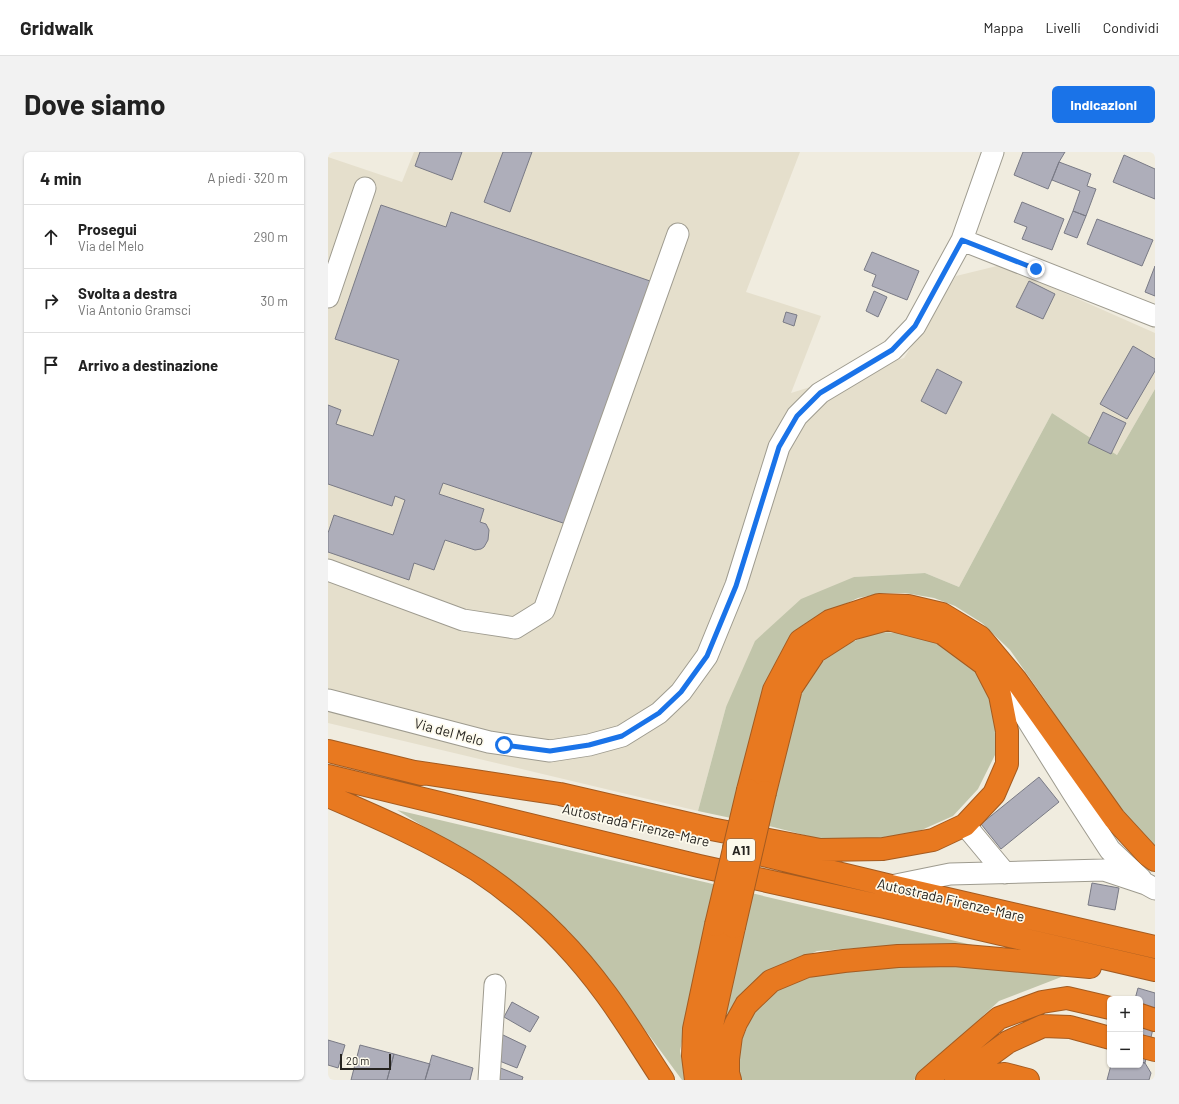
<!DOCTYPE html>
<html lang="it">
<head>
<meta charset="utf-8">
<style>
	body { margin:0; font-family:Barlow,sans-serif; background:#f2f2f2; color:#222 }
	.controls { position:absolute; right:12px; bottom:12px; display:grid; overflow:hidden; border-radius:6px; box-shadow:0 1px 3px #0004 }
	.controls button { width:36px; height:36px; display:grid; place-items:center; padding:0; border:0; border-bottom:1px solid #e0e0e0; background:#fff; color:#222; font:20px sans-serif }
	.scale { position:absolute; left:12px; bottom:10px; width:51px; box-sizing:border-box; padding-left:4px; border:2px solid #262420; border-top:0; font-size:11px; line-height:14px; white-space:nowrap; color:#262420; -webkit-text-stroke:3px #fdfaec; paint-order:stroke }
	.stop { position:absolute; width:12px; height:12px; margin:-9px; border:3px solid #1a73e8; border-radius:50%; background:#fff }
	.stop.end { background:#1a73e8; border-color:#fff; box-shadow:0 1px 4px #0008 }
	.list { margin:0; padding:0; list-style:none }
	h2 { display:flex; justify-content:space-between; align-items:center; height:52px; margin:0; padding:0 16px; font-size:17px }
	h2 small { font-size:13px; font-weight:400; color:#767676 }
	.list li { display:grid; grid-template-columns:26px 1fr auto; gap:12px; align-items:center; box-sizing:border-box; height:64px; padding:0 16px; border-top:1px solid #e0e0e0 }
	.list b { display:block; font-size:15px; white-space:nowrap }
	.list p { margin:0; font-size:13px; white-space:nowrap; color:#767676 }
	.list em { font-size:13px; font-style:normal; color:#767676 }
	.icon { flex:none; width:22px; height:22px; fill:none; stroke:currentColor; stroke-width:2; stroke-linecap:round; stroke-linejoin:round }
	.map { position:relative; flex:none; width:827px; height:928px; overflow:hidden; border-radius:6px }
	header { display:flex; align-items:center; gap:24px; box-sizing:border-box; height:56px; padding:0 20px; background:#fff; border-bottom:1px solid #e0e0e0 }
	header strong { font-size:19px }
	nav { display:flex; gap:22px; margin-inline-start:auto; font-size:14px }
	.intro { display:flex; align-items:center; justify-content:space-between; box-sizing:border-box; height:96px; padding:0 24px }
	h1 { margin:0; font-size:28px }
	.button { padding:10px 18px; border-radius:6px; background:#1a73e8; color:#fff; font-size:14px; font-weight:700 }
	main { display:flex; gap:24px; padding:0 24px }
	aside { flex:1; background:#fff; border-radius:6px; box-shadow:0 1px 3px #0004 }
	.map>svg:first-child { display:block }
	.built { fill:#e5dfcc }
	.green { fill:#c1c5aa }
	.building { fill:#aeaeba; stroke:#797a85 }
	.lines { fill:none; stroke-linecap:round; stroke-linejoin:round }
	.minor-casing { stroke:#9e9b8f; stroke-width:23 }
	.highway-casing { stroke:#a45b20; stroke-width:24 }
	.minor { stroke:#fff; stroke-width:21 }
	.highway { stroke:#e87920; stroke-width:22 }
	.highway-bridge-casing { stroke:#a45b20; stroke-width:24; stroke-linecap:butt }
	.highway-bridge { stroke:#e87920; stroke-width:22 }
	.route { stroke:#1a73e8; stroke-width:5 }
	.labels { text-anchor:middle; stroke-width:3.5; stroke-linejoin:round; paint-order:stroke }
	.shield { fill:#fdfaec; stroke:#66645d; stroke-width:1 }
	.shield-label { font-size:13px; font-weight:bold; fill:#262420 }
	.street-label { font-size:14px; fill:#262420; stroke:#fdfaec }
</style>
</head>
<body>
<header>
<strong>Gridwalk</strong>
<nav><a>Mappa</a><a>Livelli</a><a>Condividi</a></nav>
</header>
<div class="intro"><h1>Dove siamo</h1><a class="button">Indicazioni</a></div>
<main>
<aside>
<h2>4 min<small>A piedi · 320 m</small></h2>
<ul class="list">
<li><svg class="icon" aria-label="ahead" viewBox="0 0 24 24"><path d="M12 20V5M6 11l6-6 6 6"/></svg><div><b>Prosegui</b><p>Via del Melo</p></div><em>290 m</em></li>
<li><svg class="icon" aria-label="right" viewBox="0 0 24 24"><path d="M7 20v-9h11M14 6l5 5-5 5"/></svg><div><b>Svolta a destra</b><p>Via Antonio Gramsci</p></div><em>30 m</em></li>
<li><svg class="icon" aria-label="arrive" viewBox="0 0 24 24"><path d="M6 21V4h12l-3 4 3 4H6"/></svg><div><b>Arrivo a destinazione</b></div></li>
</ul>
</aside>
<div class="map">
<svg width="827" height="928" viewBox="0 0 827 928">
	<rect width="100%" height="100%" fill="#f0ecdf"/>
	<path class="built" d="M86 0H472L418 140 493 164 463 241 576 206 628 124 673 113 827 181V237L789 303 724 261 631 435 597 421 526 425 398 555 370 659 0 571V5L74 30Z"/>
	<path class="green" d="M827 237V697L787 655 720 552 682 498 654 471 627 454 606 446 577 441H555L530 446 489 465 452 502 435 556 469 544 482 522 509 496 548 480 577 481 608 491 646 515 666 554 670 597 650 637 625 664 589 680 550 686 496 688 441 674 370 659 398 555 427 489 473 447 526 425 597 421 631 435 724 261 789 303Z
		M69 658 653 795 561 794 489 799 434 824 394 890 380 763 352 899 358 928H354L309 867 240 778 148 707Z
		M641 811 741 822 671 849 586 928H409L411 894 429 853 457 833 517 815Z"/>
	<path class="building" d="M92 0H134L124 28 87 14Z
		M175 0H204L182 60 156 50Z
		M695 0H737L731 10 720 37 686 23Z
		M796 3 827 17V47L785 30Z
		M731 10 763 22 759 34 768 37 758 64 745 59 752 39 724 28Z
		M694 50 736 67 724 98 694 87 699 75 686 70Z
		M53 53 118 75 123 60 322 129 238 372 115 331 111 342 156 357 152 370 158 372 161 378 160 388 156 395 153 397 147 398 117 388 106 418 86 411 81 428 0 400V381L6 363 65 383 77 348 67 344 64 354 0 332V253L13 258 8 272 45 284 71 208 7 187Z
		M745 59 758 64 749 86 736 81Z
		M769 67 825 88 814 114 759 92Z
		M544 100 591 119 579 148 544 134 548 123 536 118Z
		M827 114V144L817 140Z
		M701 129 727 142 715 167 688 155Z
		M546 139 559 145 550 165 538 159Z
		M458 160 469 163 466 174 455 170Z
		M805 194 827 207V219L799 267 772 252Z
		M609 217 634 230 618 262 593 249Z
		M775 260 798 271 783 302 760 291Z
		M711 625 731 650 673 697 653 672Z
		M764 731 791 736 787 758 760 753Z
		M810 836 827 841V868L817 911 812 910V847H807Z
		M184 850 211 865 202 880 176 865Z
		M173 882 198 894 189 916 169 908Z
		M0 888 17 893 10 916 0 913Z
		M32 893 66 902 59 928H23Z
		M66 902 102 912 97 928H59Z
		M104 903 145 916 142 928H97Z
		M812 910 817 911 823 921 821 928H779L783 913H812Z
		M170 915 195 925 194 928H169Z"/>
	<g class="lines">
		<g class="minor-casing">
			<path id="minor" d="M634 88 827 164
				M0 145 37 36
				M0 418 135 468 187 476 216 458 350 82
				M688 530 697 564 745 641 782 698 813 727
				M0 548 161 590 222 599 261 593 294 584 331 561 353 540 379 504 408 433 451 295 469 264 492 241 564 198 587 174 634 88 665 0
				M637 673 677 721
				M563 734 622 722 776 718 818 732 827 737
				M161 928 167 833"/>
		</g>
		<g class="highway-casing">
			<path id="highway" d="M0 599 94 622
				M81 619 232 642 383 677 492 698 555 697 605 688 637 673 666 642 679 612V579L672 543 656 512 614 481 560 467 523 477 487 500 463 536 437 640
				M0 624 371 714 557 755 827 818
				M420 638 446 538 472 489 502 469 551 453 580 454 614 462 652 485 688 528 786 666 820 703 827 708
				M0 644C51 666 102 688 149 718 199 751 243 794 278 842 298 869 316 899 335 928
				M406 696 563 734 827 795
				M812 863 827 868
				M812 894 827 898
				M368 928 365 904 366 877 388 773
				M384 928 380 909 381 887 406 775
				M402 928 400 921V907L403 884 408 871 418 853 443 829 479 814 516 809 570 804 626 803 762 815
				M599 928 671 866 714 850 739 846 782 856
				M628 928 680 890 715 874 742 875 782 886
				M632 928 677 922 700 928"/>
		</g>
		<use href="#minor" class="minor"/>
		<use href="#highway" class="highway"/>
		<g class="highway-bridge-casing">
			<path id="highway-bridge" d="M388 773 420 638
				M406 775 437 640"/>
		</g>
		<use href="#highway-bridge" class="highway-bridge"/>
	</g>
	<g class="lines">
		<path class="route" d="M176 593 222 599 261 593 294 584 331 561 353 540 379 504 408 434 451 295 469 264 492 241 564 198 587 174 634 88 708 117"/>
	</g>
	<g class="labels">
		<rect class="shield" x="399" y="687" width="28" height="22" rx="3"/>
		<g class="shield-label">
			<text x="413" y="703">A11</text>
		</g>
		<g class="street-label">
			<text transform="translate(121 580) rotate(15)" y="5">Via del Melo</text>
			<text transform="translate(308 673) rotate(13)" y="5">Autostrada Firenze-Mare</text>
			<text transform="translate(623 748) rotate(13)" y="5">Autostrada Firenze-Mare</text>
		</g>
	</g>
</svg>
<div class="controls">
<button>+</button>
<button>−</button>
</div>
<div class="scale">20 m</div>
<div class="stop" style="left:176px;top:593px"></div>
<div class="stop end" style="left:708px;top:117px"></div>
</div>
</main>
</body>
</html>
